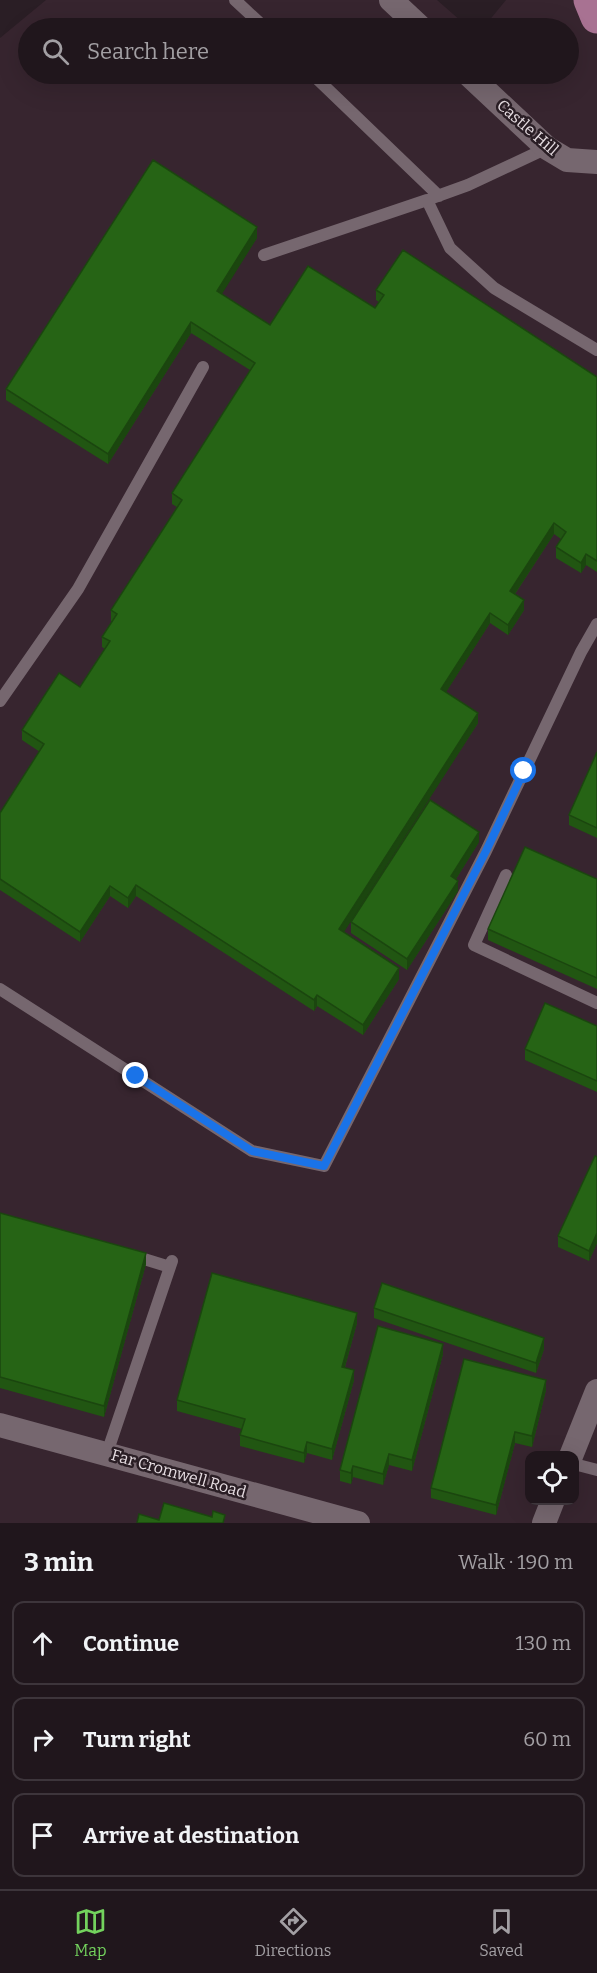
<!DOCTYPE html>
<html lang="en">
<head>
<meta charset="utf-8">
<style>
	body { margin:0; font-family:Bitter,serif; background:#2d2329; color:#f1f3f6 }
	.controls { position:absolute; right:18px; bottom:18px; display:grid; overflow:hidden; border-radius:12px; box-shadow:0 6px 24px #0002 }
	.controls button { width:54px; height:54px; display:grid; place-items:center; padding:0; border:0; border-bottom:2px solid #3d353b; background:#20161c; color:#f1f3f6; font:30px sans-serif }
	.stop { position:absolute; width:18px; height:18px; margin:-14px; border:4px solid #1a73e8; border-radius:50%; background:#fff }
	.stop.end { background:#1a73e8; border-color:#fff; box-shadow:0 2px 6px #0008 }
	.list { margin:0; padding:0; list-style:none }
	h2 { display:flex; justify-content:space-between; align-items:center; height:78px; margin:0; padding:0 24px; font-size:26px }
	h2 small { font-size:20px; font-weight:400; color:#a29fa3 }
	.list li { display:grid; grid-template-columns:39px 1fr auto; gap:18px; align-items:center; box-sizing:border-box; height:84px; margin:0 12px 12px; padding:0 12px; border:2px solid #3d353b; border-radius:12px }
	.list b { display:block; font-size:22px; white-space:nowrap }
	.list em { font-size:20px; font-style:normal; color:#a29fa3 }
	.icon { flex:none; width:33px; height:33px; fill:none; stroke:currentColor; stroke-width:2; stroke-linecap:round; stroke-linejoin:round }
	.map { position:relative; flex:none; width:597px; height:1523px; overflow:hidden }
	.search { position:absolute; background:#20161c; box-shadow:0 6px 24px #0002; left:18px; right:18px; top:18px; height:66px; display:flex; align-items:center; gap:15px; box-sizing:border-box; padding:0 21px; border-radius:33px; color:#a29fa3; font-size:22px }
	.sheet { height:366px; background:#20161c }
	nav { display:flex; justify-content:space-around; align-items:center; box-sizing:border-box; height:84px; border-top:2px solid #3d353b; background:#20161c; font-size:16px; color:#a29fa3 }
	nav a { display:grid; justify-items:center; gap:3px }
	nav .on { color:#73d25d }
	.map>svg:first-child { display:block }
	.built { fill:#37252f; fill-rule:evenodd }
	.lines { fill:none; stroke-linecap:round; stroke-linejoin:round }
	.service { stroke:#76676f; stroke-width:12 }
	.minor { stroke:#76676f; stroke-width:24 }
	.trunk { stroke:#a87292; stroke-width:33 }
	.wall { fill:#215612 }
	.shaded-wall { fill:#1b460f }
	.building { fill:#266415; stroke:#1b460f; stroke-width:1.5 }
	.route { stroke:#1a73e8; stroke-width:8 }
	.labels { text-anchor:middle; stroke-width:5; stroke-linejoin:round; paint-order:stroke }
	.street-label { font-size:16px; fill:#e6dde2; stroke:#2a1e25 }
</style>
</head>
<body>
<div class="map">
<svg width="597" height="1523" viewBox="0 0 597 1523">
	<rect width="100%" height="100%" fill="#2a1e25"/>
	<path class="built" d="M46 0H437L469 28H28V74H568V28H483L506 0H597V1523H0V38ZM530 1456H574V1500H530Z"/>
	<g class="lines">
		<path class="service" d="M235 0 265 28
			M312 74 439 196
			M432 198 468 185 547 148
			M264 255 427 200 450 248 494 288 597 350
			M0 701 78 589 203 367
			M506 875 474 945 597 1003
			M0 989 252 1151 324 1166 486 851 581 652 597 624
			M131 1255 170 1267
			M107 1453 172 1261
			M574 1464 597 1470"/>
		<path class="minor" d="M391 0 421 28
			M468 74 547 148 567 160 597 162
			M0 1425 358 1523
			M571 1456 597 1391
			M544 1523 553 1500"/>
		<path class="trunk" d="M590 0 597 17"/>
	</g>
	<path class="wall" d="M257 238 221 294 270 325 375 308 379 302 376 300V290L597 377V572L586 565 581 573 556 558V547L561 539 554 534 515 594 524 610 508 635 490 623 446 692 478 723 343 932 399 979 363 1035 317 1006 314 1011 136 896 128 908 110 896 80 942 0 890V813L40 752 22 740V730L80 687 105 649 102 647V637L112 621H111V610L177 507 172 504V493L250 370 191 333 108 464 6 400V389Z
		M597 752V838L569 825V815Z
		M479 842 456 879 458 891 407 970 351 933V922Z
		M597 879V989L488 940V929Z
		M597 1026V1092L525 1060V1049Z
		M597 1157V1243L589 1261 558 1247V1236Z
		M0 1213 146 1264 104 1417 0 1388Z
		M374 1308 544 1349 536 1373 374 1318Z
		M357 1323 345 1367 354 1380 332 1460 307 1453 304 1463 240 1446V1435L242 1429 177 1411V1400Z
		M443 1354 412 1471 389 1465 383 1485 353 1477 351 1484 340 1481V1470Z
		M546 1390 532 1447 515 1443 496 1515 431 1498V1488Z"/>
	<path class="shaded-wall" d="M257 227V238L217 302V291Z
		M191 322V333L108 464V454Z
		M554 523V534L510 601V591Z
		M586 554V565L581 573V563Z
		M524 600V610L508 635V625Z
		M490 613V623L441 700V689Z
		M478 713V723L339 940V929Z
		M479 832V842L451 887V876Z
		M458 881V891L407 970V959Z
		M136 885V896L128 908V898Z
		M110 886V896L80 942V932Z
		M399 968V979L363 1035V1025Z
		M317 995V1006L314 1011V1000Z
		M597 1233V1243L589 1261V1251Z
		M146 1253V1264L104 1417V1406Z
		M357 1313V1323L342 1377V1367Z
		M544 1338V1349L536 1373V1363Z
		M443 1344V1354L412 1471V1460Z
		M354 1370V1380L332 1460V1449Z
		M546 1380V1390L532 1447V1436Z
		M515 1432V1443L496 1515V1505Z
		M307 1442V1453L304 1463V1453Z
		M389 1454V1465L383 1485V1474Z
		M353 1466V1477L351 1484V1473Z"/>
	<path class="building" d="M153 160 257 227 217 291 270 325 308 266 375 308 384 295 376 290 403 250 597 377V561L586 554 581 563 556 547 566 532 554 523 510 591 524 600 508 625 490 613 441 689 478 713 339 929 399 968 363 1025 317 995 314 1000 136 885 128 898 110 886 80 932 0 879V813L44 744 22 730 59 673 80 687 110 641 102 637 117 614 111 610 182 500 172 493 255 363 191 322 108 454 6 389Z
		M597 752V828L569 815Z
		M430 800 479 832 451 876 458 881 407 959 351 922Z
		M525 847 597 879V978L488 929Z
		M545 1003 597 1026V1081L525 1049Z
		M595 1156 597 1157V1233L589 1251 558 1236Z
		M0 1213 146 1253 104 1406 0 1377Z
		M212 1273 357 1313 342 1367 354 1370 332 1449 307 1442 304 1453 240 1435 245 1419 177 1400Z
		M382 1283 544 1338 536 1363 374 1308Z
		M378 1326 443 1344 412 1460 389 1454 383 1474 353 1466 351 1473 340 1470Z
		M464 1359 546 1380 532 1436 515 1432 496 1505 431 1488Z
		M164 1503 212 1517 213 1511 225 1515 223 1523H137L139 1514 159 1520Z"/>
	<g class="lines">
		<path class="route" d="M136 1076 252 1151 324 1166 486 851 524 771"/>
	</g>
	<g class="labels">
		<g class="street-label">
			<text transform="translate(528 127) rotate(41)" y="6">Castle Hill</text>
			<text transform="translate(179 1473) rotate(16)" y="6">Far Cromwell Road</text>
		</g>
	</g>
</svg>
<div class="controls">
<button><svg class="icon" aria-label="locate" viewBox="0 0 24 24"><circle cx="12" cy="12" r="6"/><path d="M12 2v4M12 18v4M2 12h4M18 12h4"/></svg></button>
</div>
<div class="stop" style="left:524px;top:771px"></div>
<div class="stop end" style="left:136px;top:1076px"></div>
<div class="search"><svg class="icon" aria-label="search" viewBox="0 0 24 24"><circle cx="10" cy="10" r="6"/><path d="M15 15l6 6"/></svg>Search here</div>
</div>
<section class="sheet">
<h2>3 min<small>Walk · 190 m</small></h2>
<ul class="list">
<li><svg class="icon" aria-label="ahead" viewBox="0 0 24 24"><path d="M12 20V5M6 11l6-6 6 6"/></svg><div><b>Continue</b></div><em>130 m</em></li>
<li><svg class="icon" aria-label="right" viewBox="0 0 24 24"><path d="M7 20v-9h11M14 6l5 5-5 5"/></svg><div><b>Turn right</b></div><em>60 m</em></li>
<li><svg class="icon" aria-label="arrive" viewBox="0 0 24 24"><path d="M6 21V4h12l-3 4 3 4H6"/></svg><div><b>Arrive at destination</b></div></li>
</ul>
</section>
<nav>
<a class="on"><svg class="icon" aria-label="map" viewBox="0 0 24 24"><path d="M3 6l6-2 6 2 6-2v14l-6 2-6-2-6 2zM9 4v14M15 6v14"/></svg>Map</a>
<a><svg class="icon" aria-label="directions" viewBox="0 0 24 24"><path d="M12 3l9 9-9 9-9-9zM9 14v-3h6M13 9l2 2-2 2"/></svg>Directions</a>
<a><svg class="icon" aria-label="saved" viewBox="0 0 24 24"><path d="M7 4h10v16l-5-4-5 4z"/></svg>Saved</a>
</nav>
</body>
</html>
